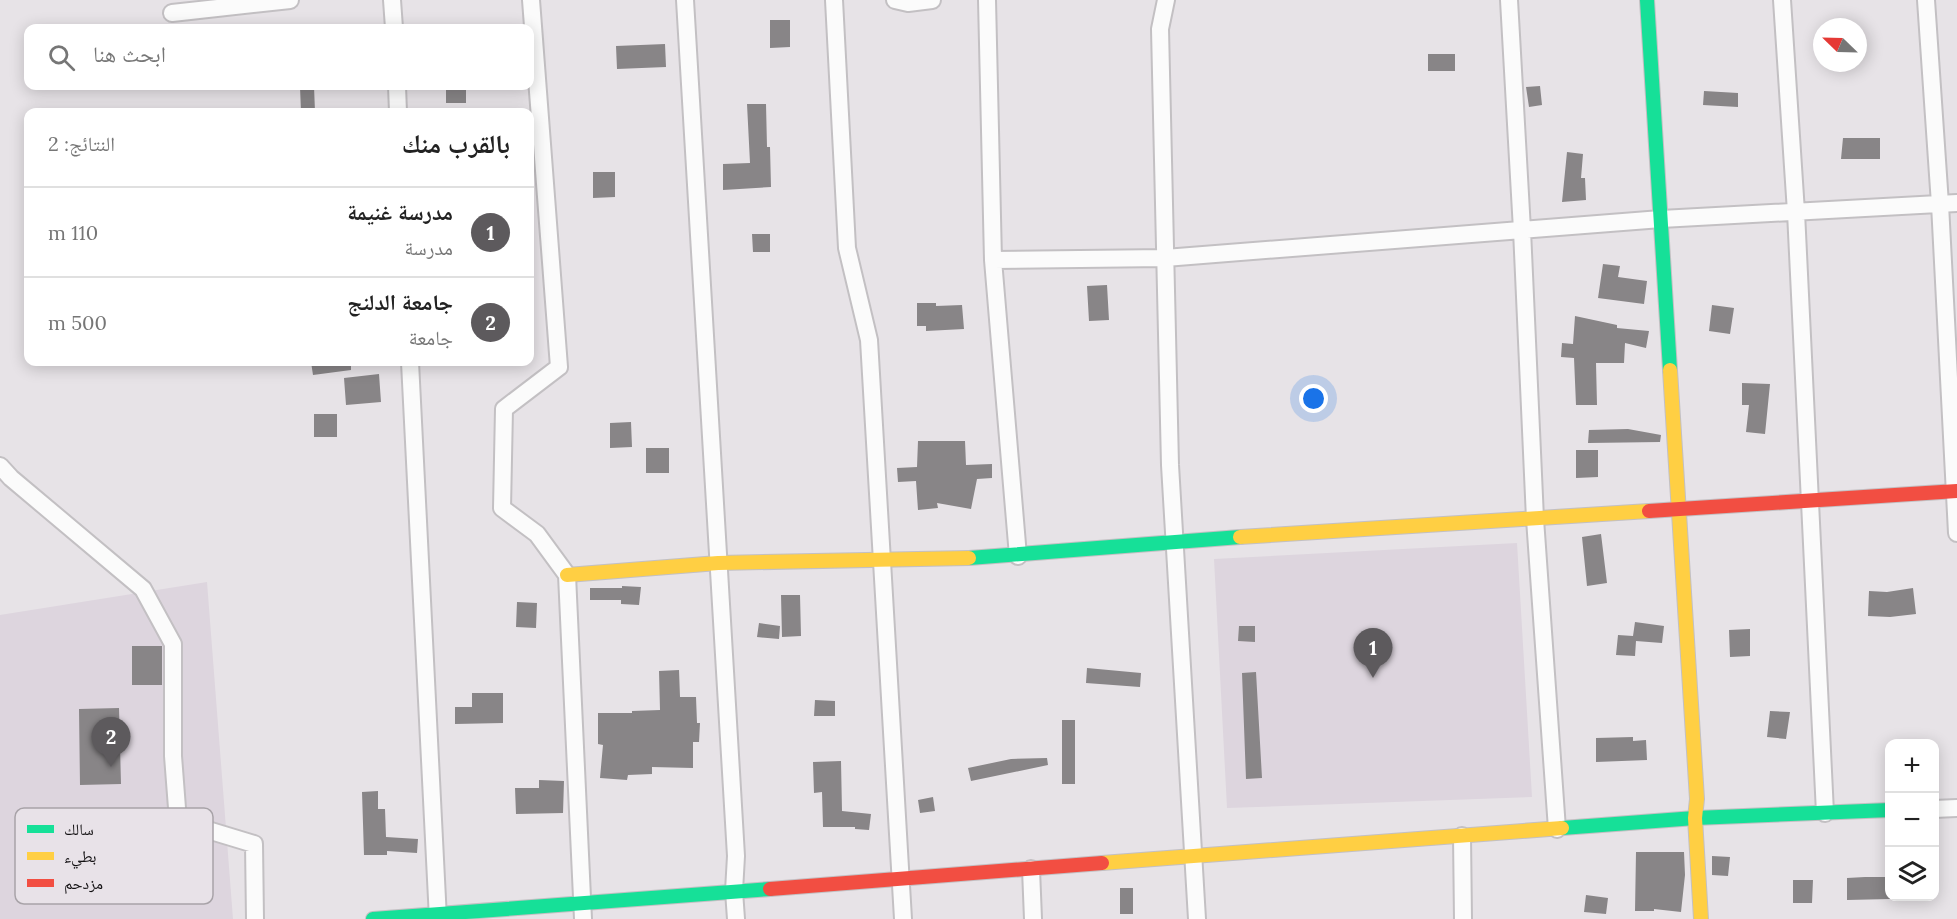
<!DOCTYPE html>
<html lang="ar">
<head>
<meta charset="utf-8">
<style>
	body { margin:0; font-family:Lora,"Noto Naskh Arabic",serif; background:#f6f6f6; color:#222; direction:rtl }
	.controls { position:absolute; right:18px; bottom:18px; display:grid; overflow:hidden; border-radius:12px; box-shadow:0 3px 15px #0003 }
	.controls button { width:54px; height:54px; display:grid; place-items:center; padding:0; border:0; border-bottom:2px solid #e0e0e0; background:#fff; color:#222; font:30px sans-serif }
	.compass { position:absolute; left:1813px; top:18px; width:54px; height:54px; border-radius:50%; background:#fff; box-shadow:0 3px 15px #0003; rotate:293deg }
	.you { position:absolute; left:1314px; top:399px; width:21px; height:21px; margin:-15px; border:4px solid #fff; border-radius:50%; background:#1a73e8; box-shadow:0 0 0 9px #1a73e833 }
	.badge { display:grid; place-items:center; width:39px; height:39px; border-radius:50%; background:#5d5a5d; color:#fff; font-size:20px; font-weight:700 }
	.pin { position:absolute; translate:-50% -50px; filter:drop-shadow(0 2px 3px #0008) }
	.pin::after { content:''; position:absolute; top:32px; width:21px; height:18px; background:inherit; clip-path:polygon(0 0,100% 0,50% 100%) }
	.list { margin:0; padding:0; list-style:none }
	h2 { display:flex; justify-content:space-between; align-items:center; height:78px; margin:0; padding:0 24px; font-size:26px }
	h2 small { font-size:20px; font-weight:400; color:#767676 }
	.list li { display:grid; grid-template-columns:39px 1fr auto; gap:18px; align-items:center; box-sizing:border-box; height:90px; padding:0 24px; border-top:2px solid #e0e0e0 }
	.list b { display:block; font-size:22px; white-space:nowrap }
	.list p { margin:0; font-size:20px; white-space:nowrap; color:#767676 }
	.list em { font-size:20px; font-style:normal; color:#767676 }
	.icon { flex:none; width:33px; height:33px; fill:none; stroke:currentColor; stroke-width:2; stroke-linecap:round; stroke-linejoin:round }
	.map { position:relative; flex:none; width:1957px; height:919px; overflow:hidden; direction:ltr }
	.search { position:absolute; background:#fff; box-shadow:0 3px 15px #0003; left:24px; top:24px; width:510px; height:66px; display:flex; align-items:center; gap:15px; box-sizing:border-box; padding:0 21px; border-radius:12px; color:#767676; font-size:22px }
	.panel { position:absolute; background:#fff; box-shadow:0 3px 15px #0003; left:24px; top:108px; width:510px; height:258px; border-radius:12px; direction:rtl }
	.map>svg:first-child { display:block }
	.built { fill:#ddd5de }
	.building { fill:#888587 }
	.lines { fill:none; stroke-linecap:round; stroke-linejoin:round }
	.street-casing { stroke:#c3c0c3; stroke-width:20 }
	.fast-casing { stroke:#c3c0c3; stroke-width:16 }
	.slow-casing { stroke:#c3c0c3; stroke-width:16 }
	.jam-casing { stroke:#c3c0c3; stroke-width:16 }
	.street { stroke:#fbfbfb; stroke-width:16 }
	.fast { stroke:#16e098; stroke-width:14 }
	.slow { stroke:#ffcf43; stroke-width:14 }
	.jam { stroke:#f24e42; stroke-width:14 }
	.key { fill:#e8e2e8; stroke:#a8a3a8; stroke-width:1.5 }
	.key-label { font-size:16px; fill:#131113 }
</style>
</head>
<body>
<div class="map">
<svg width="1957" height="919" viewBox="0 0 1957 919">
	<rect width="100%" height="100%" fill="#e7e3e7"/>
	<path class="built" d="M1517 543 1532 797 1227 808 1214 559Z
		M207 582 233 919H0V615Z"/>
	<path class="building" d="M770 20H790V47L770 48Z
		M665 44 666 67 617 69 616 46Z
		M1428 54H1455V71H1428Z
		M314 86 315 112H301L300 87Z
		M446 86H466V103H446Z
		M1540 86 1542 105 1529 107 1526 87Z
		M1704 91 1738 93V107L1703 105Z
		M747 104H766L767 147H770L771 187 723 190V164L750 163Z
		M1843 138H1880V159H1841Z
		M1567 152 1583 154 1581 178H1585L1586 200 1562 202Z
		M593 172H615V197L593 198Z
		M752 234H770V252H753Z
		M1603 264 1620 266 1618 277 1647 281 1644 304 1598 298Z
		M1107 285 1109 320 1089 321 1087 286Z
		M917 303H936V306L962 305 964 329 926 331V326H917Z
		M1712 305 1734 308 1730 334 1709 331Z
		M1575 316 1617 325V328L1649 331 1646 348 1625 343 1624 363H1596L1597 405H1576L1574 358 1561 357 1562 343 1573 344Z
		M311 362H351V370L313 375Z
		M379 374 381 402 346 405 344 378Z
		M1742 383 1770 384 1765 434 1746 432 1749 405H1742Z
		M314 414H337V437H314Z
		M631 422 632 447 610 448V423Z
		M1628 429 1661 435 1660 442 1588 443 1589 430Z
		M918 441H965L966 465 992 464V478L977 479 971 509 937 503 938 508 918 510 916 481 898 482 897 468 917 467Z
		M646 448H669V473H646Z
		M1576 450H1598V477L1576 478Z
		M1601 534 1607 583 1587 586 1582 537Z
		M622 586 641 587 639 605 621 604V600H590V588H622Z
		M1913 588 1916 614 1890 617 1868 616 1869 591 1887 592Z
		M781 595H800L801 636 782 637Z
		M517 602 537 603 536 628 516 627Z
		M1635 622 1664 626 1662 643 1636 641 1635 656 1616 655 1618 635 1633 636Z
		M759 623 780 626 779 639 757 637Z
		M1239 626H1255V642L1238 641Z
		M1750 629V656L1730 657 1729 630Z
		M132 646H162V685H132Z
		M1087 668 1141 673 1140 687 1086 683Z
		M679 670 680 697H696L697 723H700L699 742H693V768L652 767V774L628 775 627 780 600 778 603 745 598 744V713H632V711L660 710 659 671Z
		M1256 672 1262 778 1246 779 1242 673Z
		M472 693H503V723L455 724V707H472Z
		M815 700 835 701V716H814Z
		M119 708 121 784 80 785 79 709Z
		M1770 711 1790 712 1786 739 1767 737Z
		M1062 720H1075V784H1062Z
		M1633 737V741L1646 740 1647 760 1596 762V738Z
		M1047 758 1048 765 971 781 968 768 1011 759Z
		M841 761 842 811 871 814 869 830 855 829V827H823L822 792 814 793 813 762Z
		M539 780 564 781 563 813 516 814 515 788H539Z
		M378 791V809H385L386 837 418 839 417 853 387 851V855H364L362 792Z
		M933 797 935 811 920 813 918 800Z
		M1636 852H1684L1685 875 1681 912 1654 909V911H1635Z
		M1712 856 1730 857 1728 876 1712 875Z
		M1865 877H1890V899L1847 900V878Z
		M1793 880H1813L1812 903H1793Z
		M1120 888H1133V914H1120Z
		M1586 895 1608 898 1606 914 1584 912Z"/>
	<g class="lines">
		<g class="street-casing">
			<path id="street" d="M392 0 394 28
				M531 0 559 367 504 409 502 508 537 534 567 575 583 919
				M685 0 736 856 734 891 736 919
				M834 0 847 248 869 340 903 919
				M895 0 908 3 932 0
				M987 0 993 260 1018 556
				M1166 0 1160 29 1170 465 1197 919
				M1509 0 1522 230 1535 519 1557 829
				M1782 0 1796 212 1825 813
				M1926 0 1940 204 1957 533
				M172 13 290 0
				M397 86 398 112
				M993 260 1165 258 1661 219 1957 203
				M410 362 438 919
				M0 466 11 478 143 589 173 644V756L178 821 254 844 255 919
				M1934 809 1957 808
				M1462 836 1463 919
				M1031 869 1033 919"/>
		</g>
		<g class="fast-casing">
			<path id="fast" d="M1647 0 1670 370
				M969 558 1240 537
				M1562 828 1695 818 1890 810
				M373 919 770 889"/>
		</g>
		<g class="slow-casing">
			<path id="slow" d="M1670 370 1697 799 1695 818 1701 919
				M1240 537 1649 511
				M567 575 718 563 969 558
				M1102 863 1562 828"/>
		</g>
		<g class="jam-casing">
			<path id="jam" d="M1649 511 1957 491
				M770 889 1102 863"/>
		</g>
		<use href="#street" class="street"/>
		<use href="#fast" class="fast"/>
		<use href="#slow" class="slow"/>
		<use href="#jam" class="jam"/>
	</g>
	<rect x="15" y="808" width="198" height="96" rx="9" class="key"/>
	<rect x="27" y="825" width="27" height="8" fill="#16e098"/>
	<rect x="27" y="852" width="27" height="8" fill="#ffcf43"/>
	<rect x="27" y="879" width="27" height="8" fill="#f24e42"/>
	<g class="key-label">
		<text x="64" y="835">سالك</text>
		<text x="64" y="862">بطيء</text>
		<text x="64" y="889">مزدحم</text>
	</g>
</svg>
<div class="controls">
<button>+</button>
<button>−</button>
<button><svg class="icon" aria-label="layers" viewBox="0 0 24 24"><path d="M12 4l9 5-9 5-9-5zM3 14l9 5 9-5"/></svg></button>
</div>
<svg class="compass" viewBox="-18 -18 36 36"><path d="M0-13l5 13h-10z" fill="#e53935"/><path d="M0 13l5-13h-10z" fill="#767676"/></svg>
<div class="you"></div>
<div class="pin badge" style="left:1373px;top:678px">1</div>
<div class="pin badge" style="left:111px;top:767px">2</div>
<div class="search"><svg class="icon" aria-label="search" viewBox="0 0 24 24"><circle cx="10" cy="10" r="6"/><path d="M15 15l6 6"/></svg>ابحث هنا</div>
<section class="panel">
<h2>بالقرب منك<small>النتائج: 2</small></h2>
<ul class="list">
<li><span class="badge">1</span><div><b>مدرسة غنيمة</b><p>مدرسة</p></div><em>110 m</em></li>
<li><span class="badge">2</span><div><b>جامعة الدلنج</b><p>جامعة</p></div><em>500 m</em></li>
</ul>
</section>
</div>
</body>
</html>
